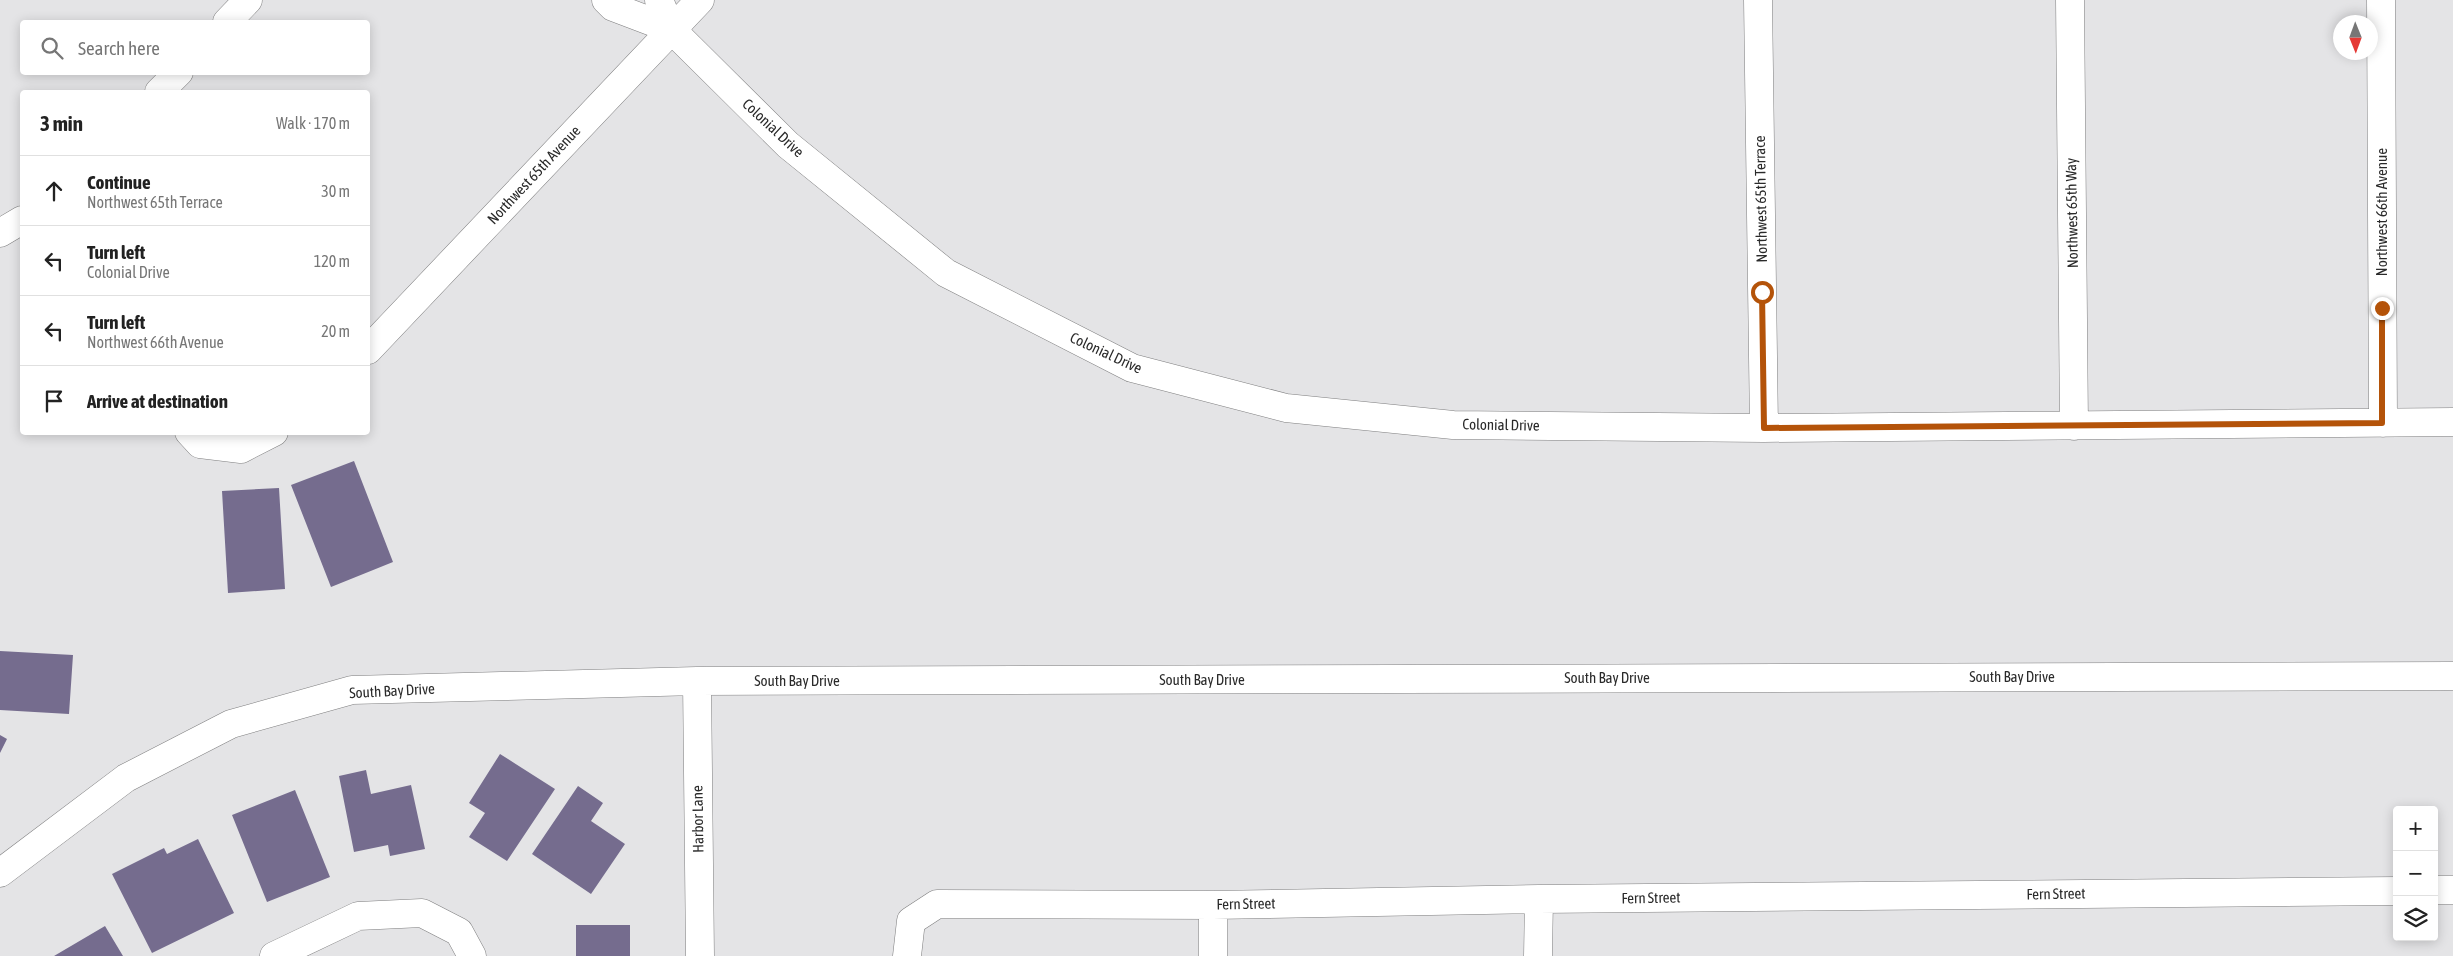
<!DOCTYPE html>
<html lang="en">
<head>
<meta charset="utf-8">
<style>
	body { margin:0; font-family:"Asap Condensed",sans-serif; background:#f6f6f6; color:#222 }
	.controls { position:absolute; right:15px; bottom:15px; display:grid; overflow:hidden; border-radius:5px; box-shadow:0 2px 12px #0003 }
	.controls button { width:45px; height:45px; display:grid; place-items:center; padding:0; border:0; border-bottom:1px solid #e0e0e0; background:#fff; color:#222; font:25px sans-serif }
	.compass { position:absolute; left:2333px; top:15px; width:45px; height:45px; border-radius:50%; background:#fff; box-shadow:0 2px 12px #0003; rotate:179deg }
	.stop { position:absolute; width:15px; height:15px; margin:-11px; border:4px solid #b45309; border-radius:50%; background:#fff }
	.stop.end { background:#b45309; border-color:#fff; box-shadow:0 1px 5px #0008 }
	.list { margin:0; padding:0; list-style:none }
	h2 { display:flex; justify-content:space-between; align-items:center; height:65px; margin:0; padding:0 20px; font-size:21px }
	h2 small { font-size:16px; font-weight:400; color:#767676 }
	.list li { display:grid; grid-template-columns:32px 1fr auto; gap:15px; align-items:center; box-sizing:border-box; height:70px; padding:0 20px; border-top:1px solid #e0e0e0 }
	.list b { display:block; font-size:19px; white-space:nowrap }
	.list p { margin:0; font-size:16px; white-space:nowrap; color:#767676 }
	.list em { font-size:16px; font-style:normal; color:#767676 }
	.icon { flex:none; width:28px; height:28px; fill:none; stroke:currentColor; stroke-width:2; stroke-linecap:round; stroke-linejoin:round }
	.map { position:relative; flex:none; width:2453px; height:956px; overflow:hidden }
	.search { position:absolute; background:#fff; box-shadow:0 2px 12px #0003; left:20px; top:20px; width:350px; height:55px; display:flex; align-items:center; gap:12px; box-sizing:border-box; padding:0 18px; border-radius:5px; color:#767676; font-size:19px }
	.panel { position:absolute; background:#fff; box-shadow:0 2px 12px #0003; left:20px; top:90px; width:350px; height:345px; border-radius:5px }
	.map>svg:first-child { display:block }
	.building { fill:#756c8e }
	.lines { fill:none; stroke-linecap:round; stroke-linejoin:round }
	.minor-casing { stroke:#7e7e7f; stroke-width:29 }
	.minor { stroke:#fff; stroke-width:28 }
	.route { stroke:#b45309; stroke-width:6 }
	.labels { text-anchor:middle; stroke-width:5; stroke-linejoin:round; paint-order:stroke }
	.street-label { font-size:15px; fill:#2a2a2a; stroke:#fff }
</style>
</head>
<body>
<div class="map">
<svg width="2453" height="956" viewBox="0 0 2453 956">
	<rect width="100%" height="100%" fill="#e4e4e6"/>
	<path class="building" d="M354 461 393 562 331 587 291 485Z
		M279 488 285 589 228 593 222 491Z
		M0 651 73 655 69 714 0 710Z
		M0 735 7 739 0 753Z
		M500 754 555 789 507 861 469 837 485 813 469 803Z
		M366 770 371 794 411 785 425 849 390 856 388 845 354 852 339 776Z
		M578 786 603 803 591 821 625 844 591 894 532 854Z
		M295 790 330 877 267 902 232 815Z
		M198 839 234 913 152 953 112 874 164 848 167 854Z
		M576 925H630V956H576Z
		M105 926 123 956H54Z"/>
	<g class="lines">
		<g class="minor-casing">
			<path id="minor" d="M606 0 613 7 671 29
				M659 0 671 29 788 145 946 273 1132 368 1286 408 1453 425 1764 428 2453 422
				M1758 0 1764 428
				M2070 0 2074 426
				M2381 0 2383 423
				M227 22 248 0
				M159 92 179 72
				M0 233 22 220
				M368 350 700 0
				M189 432 200 444 241 449 274 432
				M697 681 700 956
				M0 873 126 778 231 724 352 690 697 681 2453 676
				M2434 890H2453
				M1213 905V956
				M274 956 358 916 422 913 459 932 472 956
				M907 956 911 921 937 904 1213 905 1539 899 2397 891
				M1538 956 1539 899"/>
		</g>
		<use href="#minor" class="minor"/>
	</g>
	<g class="lines">
		<path class="route" d="M1762 292 1764 428 2382 423V308"/>
	</g>
	<g class="labels">
		<g class="street-label">
			<text transform="translate(773 128) rotate(43)" y="5">Colonial Drive</text>
			<text transform="translate(534 175) rotate(-47)" y="5">Northwest 65th Avenue</text>
			<text transform="translate(1761 199) rotate(-91)" y="5">Northwest 65th Terrace</text>
			<text transform="translate(2382 212) rotate(-90)" y="5">Northwest 66th Avenue</text>
			<text transform="translate(2072 213) rotate(-91)" y="5">Northwest 65th Way</text>
			<text transform="translate(1106 353) rotate(25)" y="5">Colonial Drive</text>
			<text transform="translate(1501 425) rotate(1)" y="5">Colonial Drive</text>
			<text x="2012" y="682">South Bay Drive</text>
			<text x="1607" y="683">South Bay Drive</text>
			<text x="1202" y="685">South Bay Drive</text>
			<text x="797" y="686">South Bay Drive</text>
			<text transform="translate(392 691) rotate(-3)" y="5">South Bay Drive</text>
			<text transform="translate(698 819) rotate(-91)" y="5">Harbor Lane</text>
			<text transform="translate(2056 894) rotate(-1)" y="5">Fern Street</text>
			<text transform="translate(1651 898) rotate(-1)" y="5">Fern Street</text>
			<text transform="translate(1246 904) rotate(-1)" y="5">Fern Street</text>
		</g>
	</g>
</svg>
<div class="controls">
<button>+</button>
<button>−</button>
<button><svg class="icon" aria-label="layers" viewBox="0 0 24 24"><path d="M12 4l9 5-9 5-9-5zM3 14l9 5 9-5"/></svg></button>
</div>
<svg class="compass" viewBox="-18 -18 36 36"><path d="M0-13l5 13h-10z" fill="#e53935"/><path d="M0 13l5-13h-10z" fill="#767676"/></svg>
<div class="stop" style="left:1762px;top:292px"></div>
<div class="stop end" style="left:2382px;top:308px"></div>
<div class="search"><svg class="icon" aria-label="search" viewBox="0 0 24 24"><circle cx="10" cy="10" r="6"/><path d="M15 15l6 6"/></svg>Search here</div>
<section class="panel">
<h2>3 min<small>Walk · 170 m</small></h2>
<ul class="list">
<li><svg class="icon" aria-label="ahead" viewBox="0 0 24 24"><path d="M12 20V5M6 11l6-6 6 6"/></svg><div><b>Continue</b><p>Northwest 65th Terrace</p></div><em>30 m</em></li>
<li><svg class="icon" aria-label="left" viewBox="0 0 24 24"><path d="M17 20v-9H6M10 6l-5 5 5 5"/></svg><div><b>Turn left</b><p>Colonial Drive</p></div><em>120 m</em></li>
<li><svg class="icon" aria-label="left" viewBox="0 0 24 24"><path d="M17 20v-9H6M10 6l-5 5 5 5"/></svg><div><b>Turn left</b><p>Northwest 66th Avenue</p></div><em>20 m</em></li>
<li><svg class="icon" aria-label="arrive" viewBox="0 0 24 24"><path d="M6 21V4h12l-3 4 3 4H6"/></svg><div><b>Arrive at destination</b></div></li>
</ul>
</section>
</div>
</body>
</html>
